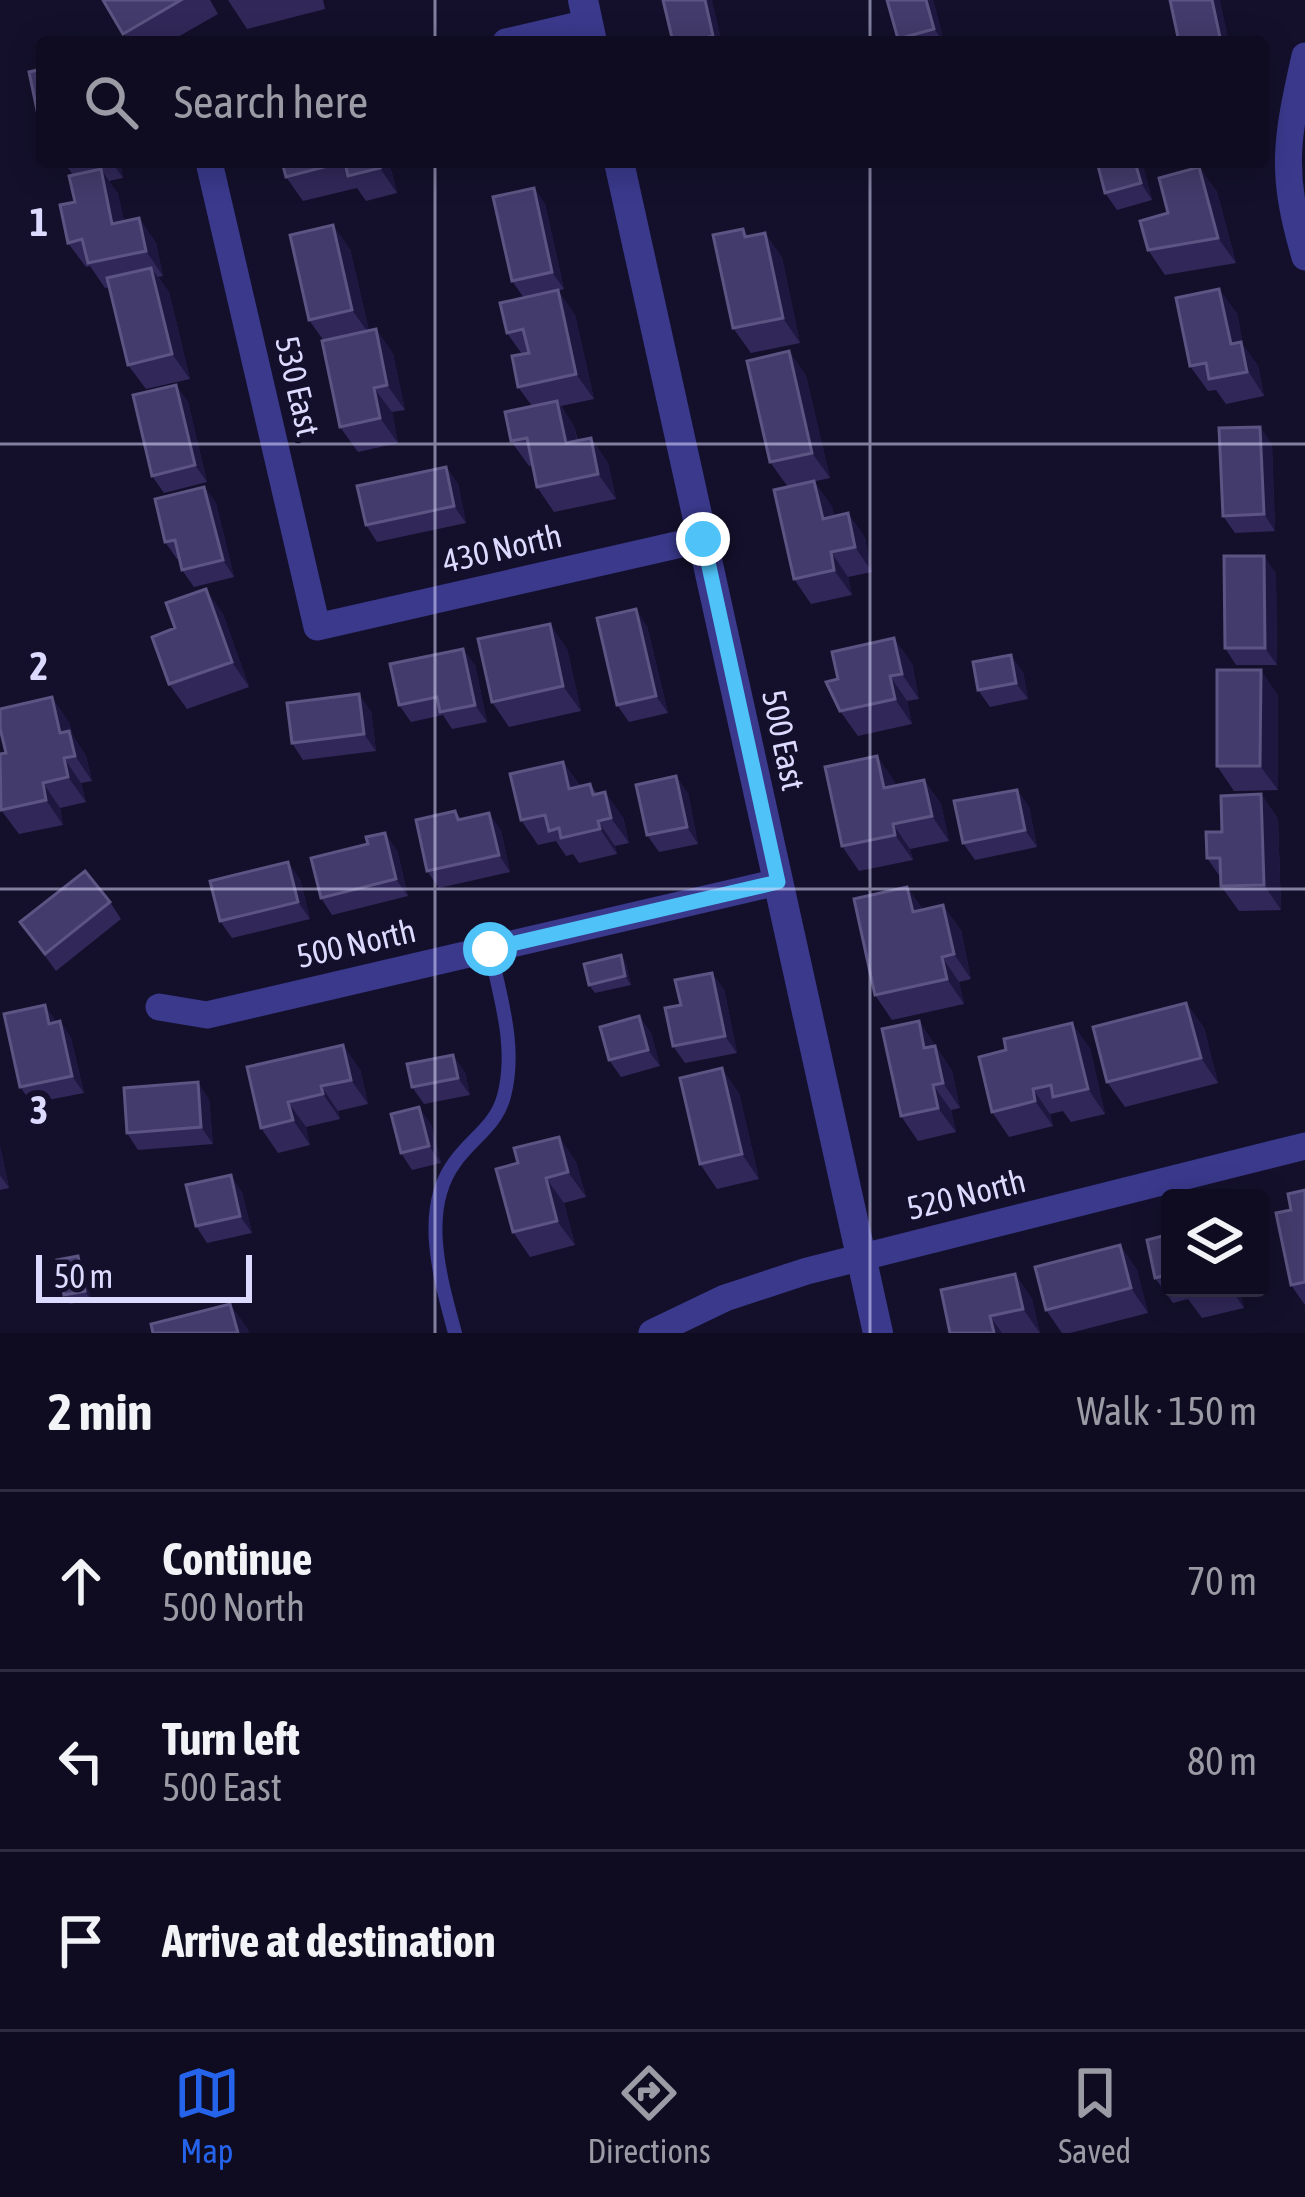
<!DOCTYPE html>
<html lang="en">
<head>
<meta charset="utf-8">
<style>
	body { margin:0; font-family:"Asap Condensed",sans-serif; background:#18152a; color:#f1f3f6 }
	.controls { position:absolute; right:36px; bottom:36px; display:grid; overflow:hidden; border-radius:12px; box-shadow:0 6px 30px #0003 }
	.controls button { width:108px; height:108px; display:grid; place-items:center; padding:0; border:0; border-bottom:3px solid #2f2c3f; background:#0f0c21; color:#f1f3f6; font:60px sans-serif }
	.scale { position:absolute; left:36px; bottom:30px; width:216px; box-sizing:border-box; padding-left:12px; border:6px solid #dddaff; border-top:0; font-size:33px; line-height:42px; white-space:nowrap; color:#dddaff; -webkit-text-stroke:9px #14102c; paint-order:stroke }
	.stop { position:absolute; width:36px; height:36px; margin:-27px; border:9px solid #4fc3f7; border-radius:50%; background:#fff }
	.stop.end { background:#4fc3f7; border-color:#fff; box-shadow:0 3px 12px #0008 }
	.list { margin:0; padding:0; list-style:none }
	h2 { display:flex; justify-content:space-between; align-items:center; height:156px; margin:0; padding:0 48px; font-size:51px }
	h2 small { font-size:39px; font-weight:400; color:#9b9ba5 }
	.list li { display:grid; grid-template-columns:78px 1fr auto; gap:36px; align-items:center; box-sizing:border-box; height:180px; padding:0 48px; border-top:3px solid #2f2c3f }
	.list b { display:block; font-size:45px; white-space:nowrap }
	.list p { margin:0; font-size:39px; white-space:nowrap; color:#9b9ba5 }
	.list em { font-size:39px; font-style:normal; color:#9b9ba5 }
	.icon { flex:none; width:66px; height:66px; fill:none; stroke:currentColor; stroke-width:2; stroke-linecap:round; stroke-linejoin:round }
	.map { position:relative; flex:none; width:1305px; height:1333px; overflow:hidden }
	.search { position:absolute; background:#0f0c21; box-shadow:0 6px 30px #0003; left:36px; right:36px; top:36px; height:132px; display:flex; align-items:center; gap:30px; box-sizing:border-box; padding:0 42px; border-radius:12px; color:#9b9ba5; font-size:45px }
	.sheet { height:696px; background:#0f0c21 }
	nav { display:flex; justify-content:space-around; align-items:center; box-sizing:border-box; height:168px; border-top:3px solid #2f2c3f; background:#0f0c21; font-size:33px; color:#9b9ba5 }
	nav a { display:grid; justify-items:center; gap:6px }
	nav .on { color:#2563eb }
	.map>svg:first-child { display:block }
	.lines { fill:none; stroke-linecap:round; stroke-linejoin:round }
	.service { stroke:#3a398c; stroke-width:14 }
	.minor { stroke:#3a398c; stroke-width:27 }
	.tertiary { stroke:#3a398c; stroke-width:30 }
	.wall { fill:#312859 }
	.shaded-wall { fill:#1e1740 }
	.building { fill:#433b6b; stroke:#5c5482; stroke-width:3 }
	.route { stroke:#4fc3f7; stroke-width:15 }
	.grid { fill:none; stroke:#dddaff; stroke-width:3; stroke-opacity:0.55 }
	.labels { text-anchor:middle; stroke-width:12; stroke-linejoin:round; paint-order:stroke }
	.street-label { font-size:33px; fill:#dddaff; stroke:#14102c }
	.grid-label { font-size:39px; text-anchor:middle; font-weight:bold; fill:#dddaff; stroke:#14102c; stroke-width:12; stroke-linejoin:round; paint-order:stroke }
</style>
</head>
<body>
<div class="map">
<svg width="1305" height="1333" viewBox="0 0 1305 1333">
	<rect width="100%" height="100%" fill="#14102c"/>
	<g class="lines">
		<path class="service" d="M455 1333C441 1281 419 1210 455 1162 472 1138 496 1126 504 1096 517 1047 500 997 490 949"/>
		<path class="minor" d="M506 42 588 23
			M1305 56C1286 141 1280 172 1305 257
			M209 162 317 627 703 539
			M159 1007 207 1015 778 882
			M652 1333 725 1298 807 1271 1305 1146"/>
		<path class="tertiary" d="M583 0 592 42
			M619 162 878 1333"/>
	</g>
	<path class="wall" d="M103 0H210L218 14 169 42H129Z
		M228 0H323L325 9 247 29Z
		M663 0 722 42H673Z
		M887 0H933L944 42H900Z
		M64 162H120L123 178 109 181 118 194 124 221 139 218 156 243 163 276 158 277 169 292 190 379 146 389 128 365 110 287 105 288 90 266 86 267 68 243 75 202 73 175Z
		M282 162H389L397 193 366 201 357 188 303 201 286 177Z
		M441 162H471L445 168Z
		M1142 162 1152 200 1117 210 1105 193Z
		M1199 167 1217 192 1236 263 1165 275 1148 250Z
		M534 188 545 204 564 289 558 291 575 315 594 399 561 406 574 426 578 441 591 438 608 463 616 499 554 512 537 487 533 465 529 466 511 441 532 406 518 387 522 354 507 333 524 298 512 281Z
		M743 229 748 237 765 233 782 258 800 343 751 353 733 328Z
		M350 249 369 331 376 329 393 354 405 410 392 412 398 443 358 452 340 427 324 341 309 320Z
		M1237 313 1243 345 1258 366 1264 396 1226 404 1216 390 1208 391 1190 366Z
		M789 351 806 376 830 478 788 487 770 462Z
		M176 385 188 402 207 482 164 493 152 476Z
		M1272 444 1275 531 1235 533 1223 516Z
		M446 467 458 484 466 523 377 542 366 525Z
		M204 487 216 503 234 577 194 587 182 570 180 559H177L165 542Z
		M832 506 834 516 848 513 865 538 872 572 848 577 852 595 811 604 794 579Z
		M1276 573 1277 665H1236L1225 648Z
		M223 614 249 687 187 709 169 684Z
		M550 624 567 649 581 711 509 727 492 702Z
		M647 626 668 713 629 722 617 705Z
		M912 663 919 699 907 701 912 724 858 736 840 711 826 682Z
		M475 665 487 722 452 729 443 715 411 722 399 705Z
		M1023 672 1028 699 990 707 978 690Z
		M1278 695V790L1234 791 1217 766Z
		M371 711 376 751 303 760 292 743Z
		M69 722 73 736 86 756 92 781 81 783 86 802 60 808 63 825 19 834 1 810 6 753Z
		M877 756 894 781 895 786 924 780 941 804 949 841 910 849 913 860 859 871 842 846Z
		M563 762 580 786 590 784 597 794 623 817 629 843 615 846 617 854 579 863 573 854 566 856 556 841 538 845 521 820Z
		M1017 790 1029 807 1037 847 975 860 963 843Z
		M688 793 698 844 659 852 647 835Z
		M1261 794 1278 819 1281 910 1239 911 1221 886V878L1207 858 1222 832Z
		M455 811 462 820 501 830 510 872 439 888 427 871Z
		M368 844 397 850 408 896 332 915 321 898Z
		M300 879 310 919 232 938 220 921Z
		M907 887 923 910 961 930 971 979 959 982 964 1004 892 1020 875 995Z
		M110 902 121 919 56 971 20 922Z
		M621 955 626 964 631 985 595 993 589 985Z
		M724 989 737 1053 685 1063 673 1046 681 1005Z
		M1186 1003 1204 1028 1218 1083 1125 1107 1107 1082Z
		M639 1016 651 1033 660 1066 621 1077 609 1060Z
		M60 1021 71 1038 84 1093 32 1103 20 1087 57 1022Z
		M919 1021 952 1071 960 1108 951 1110 956 1132 918 1141 901 1116Z
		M1090 1048 1105 1114 1071 1122 1063 1111 1050 1114 1053 1126 1009 1137 992 1112Z
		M247 1067 360 1069 368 1104 338 1111 340 1119 306 1127 310 1145 278 1153 261 1128Z
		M465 1072 470 1095 424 1104 412 1087Z
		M739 1093 759 1179 717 1189 700 1164Z
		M209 1099 213 1144 138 1150 127 1133Z
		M431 1124 441 1163 412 1170 401 1153Z
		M559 1137 576 1162 586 1197 564 1203 575 1245 530 1257 513 1232 518 1163Z
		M0 1146 9 1188 0 1190Z
		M1305 1190V1305L1291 1285Z
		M242 1192 252 1233 207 1243 196 1226Z
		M1170 1234V1288H1239L1244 1308 1202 1318 1188 1299 1173 1303 1155 1278Z
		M1120 1245 1137 1270 1148 1313 1070 1333H1062L1046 1310Z
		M78 1256 84 1264 91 1300 70 1304 64 1295Z
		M1015 1274 1032 1299 1040 1333H950Z"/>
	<path class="shaded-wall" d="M705 0H712L722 42H718L713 36Z
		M926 0H933L944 42 934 29Z
		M1212 0H1220L1229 42H1221Z
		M112 162H120L123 178Z
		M378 162H389L397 193 380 168Z
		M1135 162H1142L1152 200 1141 183Z
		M1199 167 1217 192 1236 263 1218 238Z
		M101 169 118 194 130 248 112 224Z
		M534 188 545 204 564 289 552 272Z
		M139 218 156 243 163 276 146 251Z
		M333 225 350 249 370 335 352 310Z
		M765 233 782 258 800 343 783 318Z
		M151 268 169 292 190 379 172 354Z
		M1219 289 1237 313 1243 345 1258 366 1264 396 1231 344Z
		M558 290 575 315 594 399 576 374Z
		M376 329 393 354 405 410 387 385Z
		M789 351 806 376 830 478 812 453Z
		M176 385 188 402 207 482 195 465Z
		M374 388 392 412 398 443 380 418Z
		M557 401 574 426 583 468 566 443Z
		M1260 427 1272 444 1275 531 1264 514Z
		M591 438 608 463 616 499 598 474Z
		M446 467 458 484 466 523 454 506Z
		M814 481 832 506 840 544 823 519Z
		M204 487 216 503 234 577 223 560Z
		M848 513 865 538 872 572 855 547Z
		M831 552 848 577 852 595 834 570Z
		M1264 556 1276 573 1277 665 1265 648Z
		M206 589 223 614 249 687 232 662Z
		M636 609 647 626 668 713 656 696Z
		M550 624 567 649 581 711 563 686Z
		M894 638 912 663 919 699 902 674Z
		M463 649 475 665 487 722 475 705Z
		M1011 655 1023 672 1028 699 1016 683Z
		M1261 670 1278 695V790L1260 766Z
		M890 676 907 701 912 724 895 699Z
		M359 694 371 711 376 751 364 734Z
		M52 697 69 722 73 736 86 756 92 781 60 733Z
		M877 756 894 781 901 813 884 788Z
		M64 758 81 783 86 802 68 777Z
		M563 762 580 787 569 789Z
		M676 776 688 793 698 844 687 827Z
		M924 780 941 804 949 841 932 816Z
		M43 783 60 808 63 825 46 800Z
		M1017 790 1029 807 1037 847 1025 830Z
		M605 792 623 817 629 843 611 818Z
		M1261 794 1278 819 1281 910 1264 885Z
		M489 813 501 830 510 872 499 855Z
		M598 821 615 846 617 854 600 829Z
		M893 824 910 849 913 860 895 835Z
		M385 833 397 850 408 896 396 879Z
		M288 862 300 879 310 919 298 902Z
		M907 887 925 912H913Z
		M943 905 961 930 971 979 954 954Z
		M621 955 626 964 631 985 625 976Z
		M942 957 959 982 964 1004 947 979Z
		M712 973 724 989 737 1053 725 1036Z
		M1186 1003 1204 1028 1218 1083 1201 1058Z
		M45 1005 57 1022 49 1024Z
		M639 1016 651 1033 660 1066 648 1050Z
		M60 1021 71 1038 84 1093 72 1076Z
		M919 1021 952 1071 960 1108 943 1083 924 1048Z
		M1072 1023 1090 1048 1105 1114 1088 1089Z
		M343 1045 360 1069 368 1104 351 1080Z
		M453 1055 465 1072 470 1095 458 1078Z
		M722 1068 739 1093 759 1179 742 1154Z
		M198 1082 209 1099 213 1144 201 1127Z
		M933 1085 951 1110 956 1132 938 1108Z
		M321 1086 338 1111 340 1119 323 1094Z
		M1033 1089 1050 1114 1053 1126 1035 1101Z
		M288 1102 306 1127 310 1145 293 1120Z
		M419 1107 431 1124 441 1163 429 1146Z
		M559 1137 576 1162 586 1197 568 1172Z
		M0 1146 9 1188 0 1175Z
		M231 1175 242 1192 252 1233 240 1216Z
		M546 1178 564 1203 575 1245 557 1221Z
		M1120 1245 1137 1270 1148 1313 1131 1288Z
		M78 1256 84 1264 91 1300 85 1291Z
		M1015 1274 1032 1299 1040 1333 1023 1309Z
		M1230 1288H1239L1244 1308Z
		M230 1304 248 1329 249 1333H238Z
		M990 1316 1002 1333H994Z"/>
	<path class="building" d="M103 0H181L123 34Z
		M663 0H705L713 36 688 42H673Z
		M887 0H926L934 29 898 39Z
		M1170 0H1212L1221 42H1179Z
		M42 69V134L29 72Z
		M282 162H343L286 177Z
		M345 162H378L380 168 348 176Z
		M1097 162H1135L1141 183 1105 193Z
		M1199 167 1218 238 1148 250 1140 221 1168 213 1159 178Z
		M101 169 112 224 139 218 146 251 88 263 82 239 68 243 60 205 75 202 69 176Z
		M534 188 552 272 512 281 493 197Z
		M333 225 352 310 309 320 290 235Z
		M743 229 745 237 765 233 783 318 733 328 713 235Z
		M151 268 172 354 128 365 107 278Z
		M1219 289 1231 344 1241 342 1247 372 1209 379 1206 363 1190 366 1176 298Z
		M558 290 576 374 518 387 512 356 529 353 523 329 507 333 500 303Z
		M376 329 387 385 374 388 380 418 340 427 322 341Z
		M789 351 812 453 770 462 747 361Z
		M176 385 195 465 152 476 133 395Z
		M557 401 566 443 591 438 598 474 537 487 527 438 511 441 505 412Z
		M1260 427 1264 514 1223 516 1219 428Z
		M446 467 454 506 366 525 357 486Z
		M814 481 823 519 848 513 855 547 831 552 834 570 794 579 774 490Z
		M204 487 223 560 182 570 175 540 165 542 155 499Z
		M1224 556H1264L1265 648H1225Z
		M206 589 232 662 169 684 152 637 175 628 166 603Z
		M636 609 656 696 617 705 597 618Z
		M550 624 563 686 492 702 478 639Z
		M894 638 902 674 890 676 895 699 840 711 826 682 838 679 832 652Z
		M463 649 475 705 440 712 437 697 399 705 390 664Z
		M1011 655 1016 683 978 690 973 662Z
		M1217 670H1261L1260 766H1217Z
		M359 694 364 734 292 743 287 703Z
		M52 697 60 733 69 731 75 756 64 758 68 777 43 783 46 800 1 810 0 754 6 753 0 728V709Z
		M877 756 884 788 924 780 932 816 893 824 895 835 842 846 825 767Z
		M563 762 569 789 590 784 593 795 605 792 611 818 598 821 600 829 561 838 559 828 549 831 545 815 521 820 510 774Z
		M676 776 687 827 647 835 636 785Z
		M1017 790 1025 830 963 843 954 801Z
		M1261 794 1264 885 1221 886 1220 858H1207L1206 832H1222L1221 796Z
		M455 811 458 820 489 813 499 855 427 871 416 820Z
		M385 833 396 879 321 898 311 858 368 844 366 837Z
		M288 862 298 902 220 921 210 881Z
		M85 871 110 902 45 954 20 922Z
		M907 887 913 912 943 905 954 954 942 957 947 979 875 995 854 899Z
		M621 955 625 976 589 985 584 964Z
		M712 973 725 1036 673 1046 665 1008 681 1005 675 980Z
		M1186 1003 1201 1058 1107 1082 1093 1027Z
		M45 1005 49 1024 60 1021 72 1076 20 1087 4 1014Z
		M639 1016 648 1050 609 1060 600 1027Z
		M919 1021 924 1048 935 1046 943 1083 933 1085 938 1108 901 1116 882 1029Z
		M1072 1023 1088 1089 1053 1097 1051 1085 1033 1089 1035 1101 992 1112 979 1057 1006 1050 1004 1039Z
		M343 1045 351 1080 321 1086 323 1094 288 1102 293 1120 261 1128 247 1067Z
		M453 1055 458 1078 412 1087 407 1064Z
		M722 1068 742 1154 700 1164 680 1078Z
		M198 1082 201 1127 127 1133 124 1088Z
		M419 1107 429 1146 401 1153 391 1114Z
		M559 1137 568 1172 546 1178 557 1221 513 1232 496 1169 518 1163 514 1148Z
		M231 1175 240 1216 196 1226 186 1185Z
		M1305 1190V1282L1291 1285 1276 1213 1291 1210 1288 1194Z
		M1170 1234V1274L1155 1278 1147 1240Z
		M1120 1245 1131 1288 1046 1310 1035 1267Z
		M78 1256 85 1291 64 1295 57 1260Z
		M1015 1274 1023 1309 990 1316 994 1333H950L941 1290Z
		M1183 1288H1205L1184 1293Z
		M230 1304 238 1333H153L151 1324Z"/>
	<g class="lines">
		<path class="route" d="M490 949 778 882 703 539"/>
	</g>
	<path class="grid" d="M435 0V42M870 0V42M435 162V1333M870 162V1333M0 444H1305M0 889H1305"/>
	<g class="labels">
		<g class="street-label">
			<text transform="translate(298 386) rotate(77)" y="12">530 East</text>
			<text transform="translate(502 548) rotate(-13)" y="12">430 North</text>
			<text transform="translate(784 740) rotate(78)" y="12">500 East</text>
			<text transform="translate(356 943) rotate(-13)" y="12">500 North</text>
			<text transform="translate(966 1194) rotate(-14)" y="12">520 North</text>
		</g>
	</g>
	<g class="grid-label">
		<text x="39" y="236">1</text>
		<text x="39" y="680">2</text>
		<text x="39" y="1124">3</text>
	</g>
</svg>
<div class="controls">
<button><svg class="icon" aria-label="layers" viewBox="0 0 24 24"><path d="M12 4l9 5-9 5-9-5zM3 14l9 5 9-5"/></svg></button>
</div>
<div class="scale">50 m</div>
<div class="stop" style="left:490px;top:949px"></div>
<div class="stop end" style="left:703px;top:539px"></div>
<div class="search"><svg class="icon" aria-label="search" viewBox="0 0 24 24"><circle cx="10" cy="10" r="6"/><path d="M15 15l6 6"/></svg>Search here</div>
</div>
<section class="sheet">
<h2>2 min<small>Walk · 150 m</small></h2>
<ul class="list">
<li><svg class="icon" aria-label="ahead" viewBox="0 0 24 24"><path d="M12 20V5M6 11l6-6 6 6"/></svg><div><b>Continue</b><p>500 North</p></div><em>70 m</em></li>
<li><svg class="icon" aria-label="left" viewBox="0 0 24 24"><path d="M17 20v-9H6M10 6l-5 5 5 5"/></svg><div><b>Turn left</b><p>500 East</p></div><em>80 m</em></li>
<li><svg class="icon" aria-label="arrive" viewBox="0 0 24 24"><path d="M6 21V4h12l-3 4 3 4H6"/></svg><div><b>Arrive at destination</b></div></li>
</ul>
</section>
<nav>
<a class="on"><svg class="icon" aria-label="map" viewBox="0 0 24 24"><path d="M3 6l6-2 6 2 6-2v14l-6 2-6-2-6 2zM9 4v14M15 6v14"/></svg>Map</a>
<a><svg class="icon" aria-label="directions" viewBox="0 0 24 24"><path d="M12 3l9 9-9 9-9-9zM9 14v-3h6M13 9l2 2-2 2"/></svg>Directions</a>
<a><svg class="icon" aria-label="saved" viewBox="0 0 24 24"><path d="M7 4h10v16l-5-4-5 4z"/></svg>Saved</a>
</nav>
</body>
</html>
